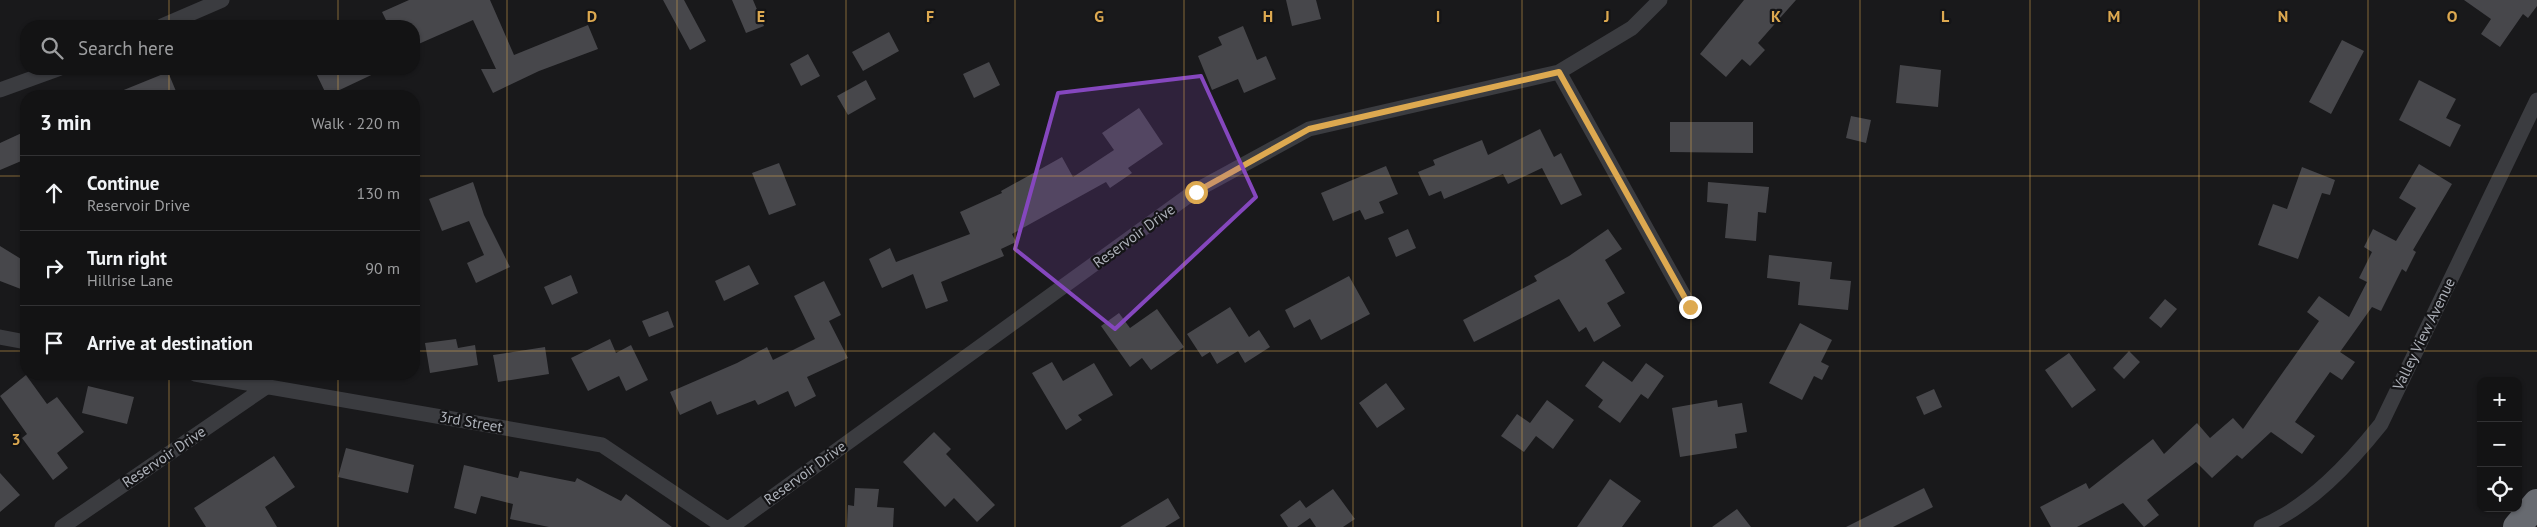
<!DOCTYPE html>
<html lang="en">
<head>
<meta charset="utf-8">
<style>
	body { margin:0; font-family:"PT Sans",sans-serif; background:#1c1c1d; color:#f1f3f6 }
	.controls { position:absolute; right:15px; bottom:15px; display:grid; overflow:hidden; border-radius:10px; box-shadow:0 1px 4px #0004 }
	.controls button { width:45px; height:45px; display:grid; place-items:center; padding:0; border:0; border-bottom:1px solid #323234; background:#131314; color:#f1f3f6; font:25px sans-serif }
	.stop { position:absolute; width:15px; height:15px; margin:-11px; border:4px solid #dda950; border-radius:50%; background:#fff }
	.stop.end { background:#dda950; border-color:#fff; box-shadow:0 1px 5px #0008 }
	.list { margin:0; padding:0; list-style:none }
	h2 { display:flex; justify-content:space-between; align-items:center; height:65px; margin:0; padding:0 20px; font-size:21px }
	h2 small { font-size:16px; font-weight:400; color:#9d9ea0 }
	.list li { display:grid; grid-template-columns:32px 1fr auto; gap:15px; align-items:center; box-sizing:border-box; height:75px; padding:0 20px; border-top:1px solid #323234 }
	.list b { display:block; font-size:19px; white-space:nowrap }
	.list p { margin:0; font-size:16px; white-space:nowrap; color:#9d9ea0 }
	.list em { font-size:16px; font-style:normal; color:#9d9ea0 }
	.icon { flex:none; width:28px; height:28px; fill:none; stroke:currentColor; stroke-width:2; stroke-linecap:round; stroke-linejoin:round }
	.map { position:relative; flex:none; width:2537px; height:527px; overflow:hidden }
	.search { position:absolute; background:#131314; box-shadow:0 1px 4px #0004; left:20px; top:20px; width:400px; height:55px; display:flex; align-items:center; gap:12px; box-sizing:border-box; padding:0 18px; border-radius:20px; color:#9d9ea0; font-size:19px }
	.panel { position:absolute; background:#131314; box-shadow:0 1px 4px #0004; left:20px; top:90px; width:400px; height:290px; border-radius:20px }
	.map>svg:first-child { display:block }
	.building { fill:#47474b }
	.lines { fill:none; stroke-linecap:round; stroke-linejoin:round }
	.street { stroke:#3b3c40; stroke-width:15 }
	.highway { stroke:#676a70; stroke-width:28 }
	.route { stroke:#dda950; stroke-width:6 }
	.marked { fill:#8547be; fill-opacity:0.2; stroke:#8547be; stroke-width:4; stroke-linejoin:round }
	.grid { fill:none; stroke:#dda950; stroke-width:1; stroke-opacity:0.55 }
	.labels { text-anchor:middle; stroke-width:4.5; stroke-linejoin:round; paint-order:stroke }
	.street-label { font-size:15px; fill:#adb1b9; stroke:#141416 }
	.grid-label { font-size:16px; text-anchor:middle; font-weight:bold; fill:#dda950; stroke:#141416; stroke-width:4.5; stroke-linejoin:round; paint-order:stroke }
</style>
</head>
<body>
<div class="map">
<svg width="2537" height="527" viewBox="0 0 2537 527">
	<rect width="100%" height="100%" fill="#19191b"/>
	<path class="building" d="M409 0H490L514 55 588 25 598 49 539 71 493 93 481 69H496L473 20 414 46V26H389L382 12Z
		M663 0H684L706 41 690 50Z
		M732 0H753L764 26 746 33Z
		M1286 0H1316L1321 19 1292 26Z
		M1744 0H1796L1758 43 1765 50 1750 66 1742 59 1726 77 1700 54Z
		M2464 0H2537V6L2528 18 2523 14 2500 47 2481 34 2491 19Z
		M1243 26 1257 60 1266 56 1276 79 1244 93 1238 79 1212 90 1198 56 1222 45 1218 37Z
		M889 32 899 51 863 71 852 52Z
		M2342 40 2364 51 2331 114 2309 102Z
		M808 54 820 76 801 86 790 64Z
		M989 62 1000 85 974 98 963 74Z
		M1900 65 1941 70 1938 107 1896 103Z
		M314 69H384L327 96Z
		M168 72 178 96H109Z
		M866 80 876 99 848 115 837 96Z
		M2419 80 2456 99 2446 118 2461 125 2450 147 2399 120Z
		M1139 108 1163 144 1128 168 1132 173 1110 188 1106 182 1012 234 1016 242 1001 249 1004 256 941 282 948 301 926 309 913 274 882 288 869 259 890 248 896 262 970 234 960 212 1002 193 1001 191 1062 157 1073 177 1114 150 1102 133Z
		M1851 116 1871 120 1866 143 1846 138Z
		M1670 122H1753V153L1670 152Z
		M1540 129 1554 157 1561 153 1582 195 1561 205 1542 168 1508 184 1503 174 1444 199 1441 191 1429 196 1418 172 1435 165 1433 160 1482 140 1488 155Z
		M26 131V159L0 170V143Z
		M779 163 796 205 769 215 752 173Z
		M2419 164 2452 184 2413 250 2416 252 2406 272 2402 269 2381 311 2372 307 2340 352 2355 362 2342 380 2330 372 2295 422 2315 436 2302 454 2271 432 2242 459 2237 455 2212 478 2196 462 2147 500 2159 515 2144 527 2123 503 2077 527H2051L2040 507 2086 483 2089 489 2153 439 2164 454 2197 423 2210 438 2233 418 2243 429 2319 321 2307 312 2319 296 2349 317 2367 282 2359 278 2372 252 2364 247 2373 229 2396 241 2416 208 2399 198Z
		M1386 166 1398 194 1379 202 1384 213 1365 220 1360 210 1333 221 1321 193Z
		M2302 167 2335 180 2330 195 2322 193 2298 259 2258 245 2273 204 2287 209Z
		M473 182 484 215 510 267 476 283 467 263 484 255 469 221 442 231 429 199Z
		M1708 182 1769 187 1766 213 1758 212 1756 241 1725 238 1728 204 1707 202Z
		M1408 229 1416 248 1396 257 1388 238Z
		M1608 229 1622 249 1605 260 1625 293 1607 303 1621 326 1594 342 1586 327 1579 332 1559 299 1474 342 1463 320 1537 281 1534 276 1569 256Z
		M0 246 26 262V291L0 281Z
		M1769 255 1832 262 1830 279 1851 281 1848 310 1798 305 1800 282 1767 278Z
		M749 265 759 284 724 301 715 281Z
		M571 275 578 293 552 305 544 287Z
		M1349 276 1370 314 1321 340 1310 319 1294 328 1285 310Z
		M824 281 841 315 829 321 848 358 807 377 816 396 795 407 788 391 758 405 755 400 717 415 711 401 680 415 670 392 737 363 767 347 773 360 815 339 794 296Z
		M2165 299 2177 309 2161 328 2149 318Z
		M1230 307 1249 337 1259 330 1270 347 1245 363 1238 351 1217 364 1210 352 1202 357 1187 334Z
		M1157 309 1184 347 1151 370 1142 358 1130 367 1101 326 1119 313 1130 328Z
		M668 311 674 327 649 337 642 321Z
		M1800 323 1832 340 1821 362 1829 366 1822 380 1814 376 1802 400 1769 383Z
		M456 339 458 348 475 345 478 365 430 373 425 343Z
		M610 339 616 353 631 345 648 380 626 391 619 376 588 391 571 358Z
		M545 347 549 374 498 382 493 355Z
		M2129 351 2140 362 2124 379 2113 368Z
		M2069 353 2096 390 2072 408 2045 370Z
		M1603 361 1632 382 1646 363 1664 376 1648 399 1641 394 1620 423 1598 407 1603 400 1585 386Z
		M1052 362 1063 381 1094 363 1113 395 1078 415 1082 420 1066 430 1032 373Z
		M26 375 47 404 57 397 84 432 57 453 68 468 53 480 22 438 27 434 0 396Z
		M1386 383 1405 409 1377 428 1359 403Z
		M88 386 134 397 127 424 82 413Z
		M1934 389 1942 407 1924 415 1916 397Z
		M1547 400 1574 420 1553 449 1536 436 1524 452 1501 436 1517 414 1530 423Z
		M1717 400 1718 407 1742 403 1747 432 1735 434 1737 448 1680 457 1672 408Z
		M934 432 951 449 946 454 995 505 977 522 954 498 945 507 903 462Z
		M346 448 414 465 408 493 338 477Z
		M274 456 295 487 265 507 277 527H206L194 508Z
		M464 465 518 478 520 471 575 482 577 478 621 501 626 494 672 527H549L510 519 513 504 481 496 476 514 454 508Z
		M0 473 20 495 0 512Z
		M1610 479 1641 501 1622 527H1577Z
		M855 488 879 489 877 507 894 508 893 527H847L848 505 854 506Z
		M1924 488 1933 507 1893 527H1846Z
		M1333 489 1355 519 1343 527H1316L1310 518 1297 527H1288L1280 515 1300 500 1306 508Z
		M1168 498 1180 518 1165 527H1120Z
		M1737 509 1751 527H1712Z"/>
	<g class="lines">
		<path class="street" d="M162 26 222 0
			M1559 72 1690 307
			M0 90 58 69
			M0 337 26 342
			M195 374 602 445 724 527
			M62 527 266 387
			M731 527 1195 191 1309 129 1559 72 1632 28 1660 0
			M2261 527C2310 506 2349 464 2381 424L2537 100"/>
		<path class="highway" d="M2517 527 2537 503"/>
	</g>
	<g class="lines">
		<path class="route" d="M1196 192 1309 129 1559 72 1690 307"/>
	</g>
	<path class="marked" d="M1201 76 1256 197 1115 329 1015 249 1058 93Z"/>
	<path class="grid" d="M169 0V26M338 0V26M507 0V527M677 0V527M846 0V527M1015 0V527M1184 0V527M1353 0V527M1522 0V527M1691 0V527M1860 0V527M2030 0V527M2199 0V527M2368 0V527M169 69V96M338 69V96M0 176H26M414 176H2537M0 351H26M414 351H2537M169 374V527M338 374V527"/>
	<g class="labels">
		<g class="street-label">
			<text transform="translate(1134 236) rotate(-36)" y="5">Reservoir Drive</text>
			<text transform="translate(2424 334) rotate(-64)" y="5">Valley View Avenue</text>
			<text transform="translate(471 422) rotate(10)" y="5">3rd Street</text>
			<text transform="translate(164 457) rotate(-34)" y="5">Reservoir Drive</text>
			<text transform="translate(805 473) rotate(-36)" y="5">Reservoir Drive</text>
		</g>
	</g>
	<g class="grid-label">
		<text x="592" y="22">D</text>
		<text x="761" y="22">E</text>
		<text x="930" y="22">F</text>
		<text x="1099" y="22">G</text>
		<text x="1268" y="22">H</text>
		<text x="1438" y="22">I</text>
		<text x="1607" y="22">J</text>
		<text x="1776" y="22">K</text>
		<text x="1945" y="22">L</text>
		<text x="2114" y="22">M</text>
		<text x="2283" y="22">N</text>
		<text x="2452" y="22">O</text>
		<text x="16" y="445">3</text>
	</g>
</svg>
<div class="controls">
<button>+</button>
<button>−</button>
<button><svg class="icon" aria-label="locate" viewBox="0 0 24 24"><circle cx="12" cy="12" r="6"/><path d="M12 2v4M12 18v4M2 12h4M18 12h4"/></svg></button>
</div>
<div class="stop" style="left:1196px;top:192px"></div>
<div class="stop end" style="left:1690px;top:307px"></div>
<div class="search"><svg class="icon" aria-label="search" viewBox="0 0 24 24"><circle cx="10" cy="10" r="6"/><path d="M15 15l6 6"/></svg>Search here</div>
<section class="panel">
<h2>3 min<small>Walk · 220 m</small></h2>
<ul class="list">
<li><svg class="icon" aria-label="ahead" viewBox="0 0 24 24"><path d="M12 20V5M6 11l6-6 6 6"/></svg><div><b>Continue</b><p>Reservoir Drive</p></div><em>130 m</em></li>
<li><svg class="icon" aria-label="right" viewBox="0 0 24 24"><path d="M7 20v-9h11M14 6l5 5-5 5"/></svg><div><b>Turn right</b><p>Hillrise Lane</p></div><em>90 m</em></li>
<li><svg class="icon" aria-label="arrive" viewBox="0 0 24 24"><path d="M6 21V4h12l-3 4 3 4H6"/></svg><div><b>Arrive at destination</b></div></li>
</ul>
</section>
</div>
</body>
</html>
